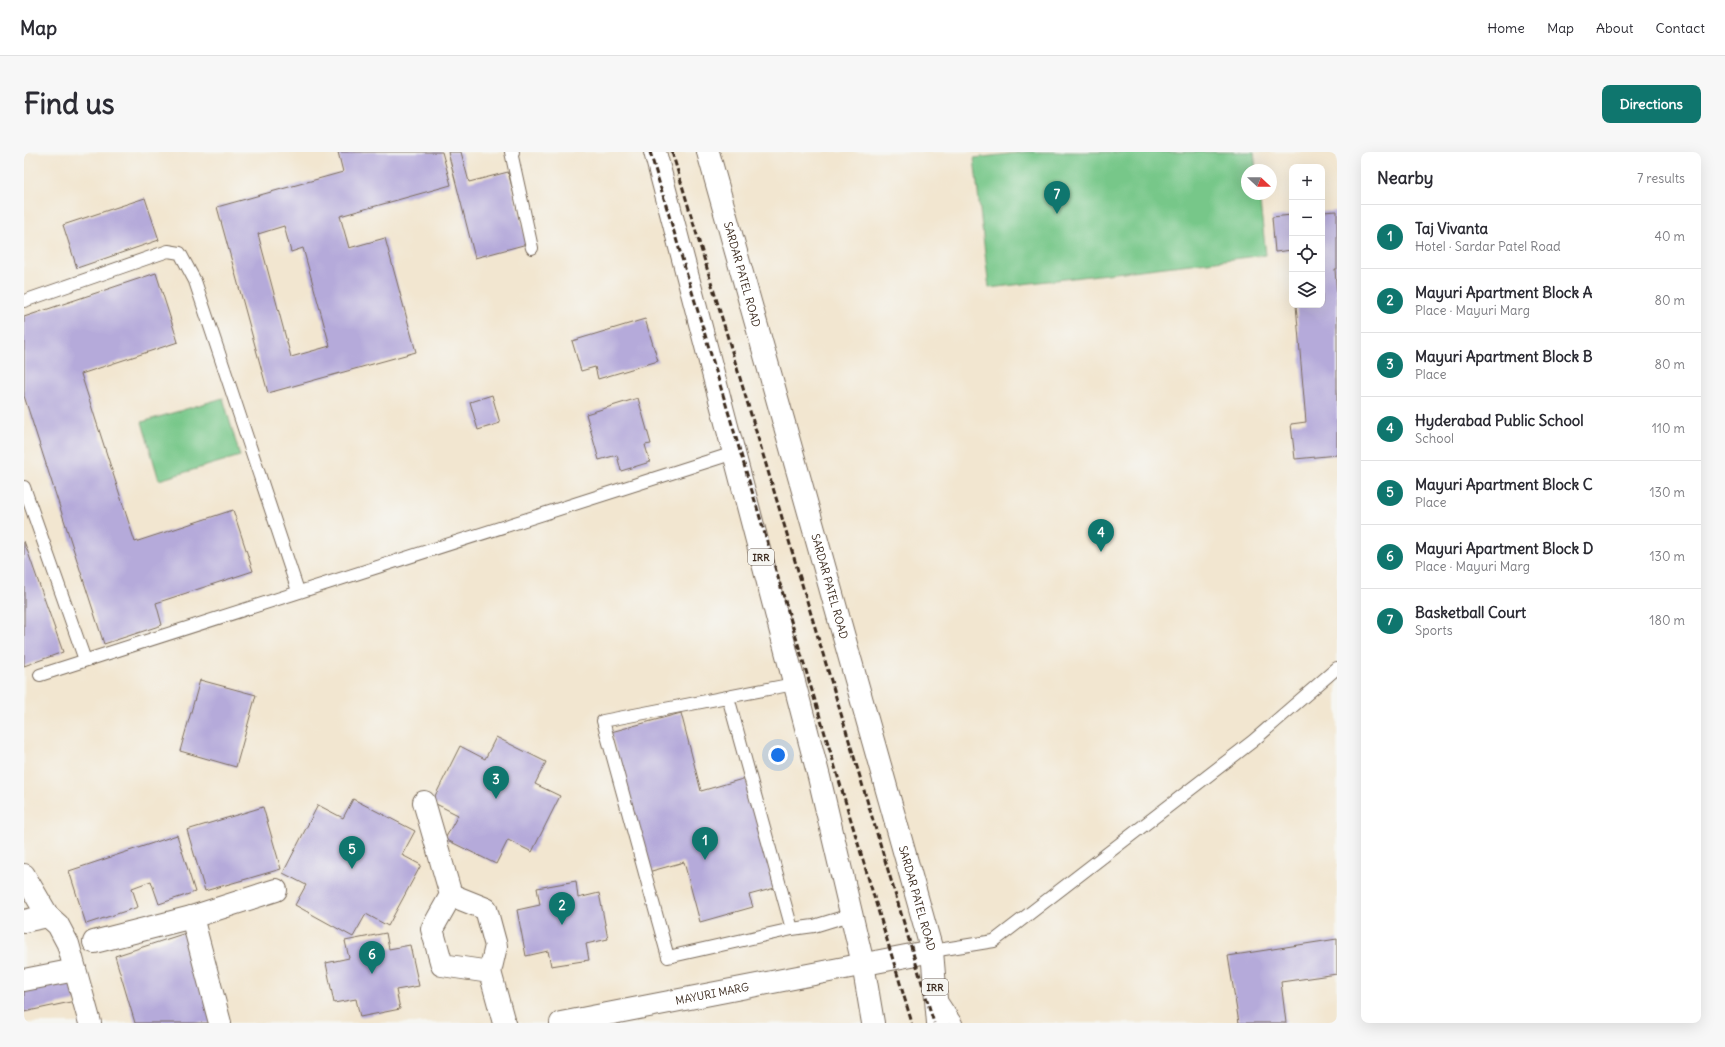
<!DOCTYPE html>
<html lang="en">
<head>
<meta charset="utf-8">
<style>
	body { margin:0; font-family:Delius,sans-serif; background:#f7f7f7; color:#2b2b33 }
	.controls { position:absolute; right:12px; top:12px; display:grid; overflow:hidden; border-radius:8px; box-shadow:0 4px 16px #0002 }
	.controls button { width:36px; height:36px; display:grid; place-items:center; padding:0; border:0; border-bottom:1px solid #e1e1e2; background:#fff; color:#2b2b33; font:20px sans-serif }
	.compass { position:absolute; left:1217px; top:12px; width:36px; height:36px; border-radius:50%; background:#fff; box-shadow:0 4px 16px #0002; rotate:112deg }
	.you { position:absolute; left:754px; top:603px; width:14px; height:14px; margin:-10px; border:3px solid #fff; border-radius:50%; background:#1a73e8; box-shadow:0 0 0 6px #1a73e833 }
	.badge { display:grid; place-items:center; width:26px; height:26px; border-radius:50%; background:#0f766e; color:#fff; font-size:13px; font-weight:700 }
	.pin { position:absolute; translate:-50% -33px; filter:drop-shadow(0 1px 2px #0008) }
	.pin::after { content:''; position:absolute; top:21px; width:14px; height:12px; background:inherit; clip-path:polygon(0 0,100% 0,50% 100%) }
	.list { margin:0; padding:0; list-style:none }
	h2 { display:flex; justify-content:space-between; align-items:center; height:52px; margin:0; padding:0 16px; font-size:17px }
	h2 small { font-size:13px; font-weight:400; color:#7c7c81 }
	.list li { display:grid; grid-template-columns:26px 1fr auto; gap:12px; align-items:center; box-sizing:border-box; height:64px; padding:0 16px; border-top:1px solid #e1e1e2 }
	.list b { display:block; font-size:15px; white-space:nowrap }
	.list p { margin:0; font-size:13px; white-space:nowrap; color:#7c7c81 }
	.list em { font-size:13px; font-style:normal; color:#7c7c81 }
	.icon { flex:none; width:22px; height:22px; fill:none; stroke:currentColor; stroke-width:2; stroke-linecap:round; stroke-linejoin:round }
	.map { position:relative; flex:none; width:1313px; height:871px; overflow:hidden; border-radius:8px }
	header { display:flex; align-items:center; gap:24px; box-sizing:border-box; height:56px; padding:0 20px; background:#fff; border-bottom:1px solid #e1e1e2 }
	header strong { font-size:19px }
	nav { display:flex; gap:22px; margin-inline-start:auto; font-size:14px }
	.intro { display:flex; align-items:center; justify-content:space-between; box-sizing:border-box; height:96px; padding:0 24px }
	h1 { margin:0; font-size:28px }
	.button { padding:10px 18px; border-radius:8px; background:#0f766e; color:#fff; font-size:14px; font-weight:700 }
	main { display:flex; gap:24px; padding:0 24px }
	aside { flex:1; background:#fff; border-radius:8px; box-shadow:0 4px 16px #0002 }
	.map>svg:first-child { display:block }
	.green { fill:#77c789; stroke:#597854 }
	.building { fill:#b5aada; fill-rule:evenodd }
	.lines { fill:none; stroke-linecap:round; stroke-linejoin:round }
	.lane-casing { stroke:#7b6c5c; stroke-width:14 }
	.street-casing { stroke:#7b6c5c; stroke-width:24 }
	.primary-casing { stroke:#7b6c5c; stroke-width:24 }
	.lane { stroke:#fff; stroke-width:12 }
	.street { stroke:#fff; stroke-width:22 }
	.primary { stroke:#fff; stroke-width:22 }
	.rail { stroke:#3b2a1e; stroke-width:3; stroke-dasharray:6 3; stroke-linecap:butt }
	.labels { text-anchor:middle; stroke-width:3; stroke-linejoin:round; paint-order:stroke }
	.shield { fill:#f6f6f2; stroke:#73675e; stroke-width:1 }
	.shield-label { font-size:10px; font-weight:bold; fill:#3b2a1e }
	.street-label { font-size:11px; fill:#3b2a1e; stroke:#f6f6f2 }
</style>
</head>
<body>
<header>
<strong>Map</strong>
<nav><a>Home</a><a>Map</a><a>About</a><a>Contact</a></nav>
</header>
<div class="intro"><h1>Find us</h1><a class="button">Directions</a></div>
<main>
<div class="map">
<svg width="1313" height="871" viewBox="0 0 1313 871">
	<rect width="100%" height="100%" fill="#f6f6f2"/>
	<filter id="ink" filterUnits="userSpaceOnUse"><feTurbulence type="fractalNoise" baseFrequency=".025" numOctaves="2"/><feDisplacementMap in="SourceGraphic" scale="8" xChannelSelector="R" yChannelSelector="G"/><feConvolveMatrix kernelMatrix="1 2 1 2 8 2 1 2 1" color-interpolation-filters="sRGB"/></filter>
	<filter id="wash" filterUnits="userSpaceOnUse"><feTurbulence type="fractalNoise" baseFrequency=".012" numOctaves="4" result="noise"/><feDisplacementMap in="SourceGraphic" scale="16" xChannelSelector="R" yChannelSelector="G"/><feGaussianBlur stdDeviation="0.9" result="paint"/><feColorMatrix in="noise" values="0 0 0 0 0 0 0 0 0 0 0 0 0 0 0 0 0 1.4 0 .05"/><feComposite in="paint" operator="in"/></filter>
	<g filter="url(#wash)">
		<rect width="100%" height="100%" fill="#f2e6d0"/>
		<path class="green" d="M1002 0H1230L1232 18H1223V42H1235L1242 103 965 136 950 6Z
			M199 246 216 304 135 328 118 270Z"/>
		<g id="blocks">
			<path class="building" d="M314 0H418L427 33 316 64 325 96 361 86 392 200 244 241 193 55 319 20ZM260 74 267 100 279 96 306 194 267 205 234 82Z
				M424 0H437L445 30 484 20 503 92 451 106Z
				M121 46 135 88 53 116 39 73Z
				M1313 59V117H1311L1313 145V303L1271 307 1267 272 1282 270 1272 153H1298V60Z
				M1268 63V98L1251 100 1248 65Z
				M132 121 154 190 57 222 111 390 209 358 229 419 132 451 138 473 80 492 0 244V165Z
				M621 167 634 209 574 227 571 215 557 219 548 189Z
				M468 243 476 271 454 278 446 250Z
				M614 246 627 292 621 293 626 310 597 319 593 303 575 308 562 262Z
				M0 389 39 500 0 514Z
				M176 528 232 543 212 615 156 599Z
				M657 561 677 639 722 626 751 736 725 743 729 755 676 770 660 710 624 720 587 580Z
				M472 585 522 610 511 632 536 644 508 700 484 688 472 712 421 687 434 663 408 650 436 594 461 607Z
				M329 647 391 679 378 703 397 713 364 774 342 762 329 785 271 753 282 733 259 721 294 653 319 666Z
				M239 655 257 717 181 739 163 678Z
				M153 683 171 740 135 752 127 729 108 736 114 755 62 772 45 719Z
				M552 729 554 746 575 741 584 787 562 792 565 808 527 814 524 799 502 804 493 758 516 753 513 736Z
				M165 780 193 871H111L91 804Z
				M362 781 365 797 386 793 395 834 372 838 376 857 336 865 332 847 310 851 302 811 325 806 321 789Z
				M1313 787V822L1257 830 1262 871H1215L1204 804Z
				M45 822 51 849 0 860V832Z"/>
		</g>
	</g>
	<g filter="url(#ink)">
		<use href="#blocks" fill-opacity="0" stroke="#7b6c5c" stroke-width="1"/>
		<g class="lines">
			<g class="lane-casing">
				<path id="lane" d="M489 0H487L508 96
					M0 149 144 99 156 101 171 129 274 439
					M0 335 61 508
					M16 523 710 301
					M770 532 579 569 644 805 768 777 790 774 826 763
					M704 545 768 777
					M908 799 970 789 1229 589 1313 516
					M915 845 932 871"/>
			</g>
			<g class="street-casing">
				<g id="street">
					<path d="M400 650 427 743 408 777 418 813 466 820 480 871"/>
					<path d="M0 723 24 764 34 773 44 792 66 871"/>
					<path d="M427 743 462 757 472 794 466 820"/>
					<path d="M168 765 196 871"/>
					<path d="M0 769 24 764"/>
					<path d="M70 790 168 765 252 738"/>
					<path d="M0 828 51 818"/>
					<path id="s1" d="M537 871 908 799"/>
				</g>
			</g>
			<g class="primary-casing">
				<g id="primary">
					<path d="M631 0 795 625 839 812 849 871"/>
					<path id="s2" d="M684 0 908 799 914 871"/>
				</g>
			</g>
			<use href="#lane" class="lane"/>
			<use href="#street" class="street"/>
			<use href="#primary" class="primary"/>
			<path class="rail" d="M626 0 888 871
				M648 0 910 871"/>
		</g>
	</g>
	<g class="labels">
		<g class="shield">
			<rect x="724" y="397" width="26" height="16" rx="3"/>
			<rect x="898" y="827" width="26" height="16" rx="3"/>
		</g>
		<g class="shield-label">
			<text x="737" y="409">IRR</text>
			<text x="911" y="839">IRR</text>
		</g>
		<g class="street-label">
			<text dy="4" stroke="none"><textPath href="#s2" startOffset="127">SARDAR PATEL ROAD</textPath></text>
			<text dy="4" stroke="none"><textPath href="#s2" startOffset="451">SARDAR PATEL ROAD</textPath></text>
			<text dy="4" stroke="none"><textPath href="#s2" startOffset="775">SARDAR PATEL ROAD</textPath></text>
			<text dy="4" stroke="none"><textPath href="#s1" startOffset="154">MAYURI MARG</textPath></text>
		</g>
	</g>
</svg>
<div class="controls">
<button>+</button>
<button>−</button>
<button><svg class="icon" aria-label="locate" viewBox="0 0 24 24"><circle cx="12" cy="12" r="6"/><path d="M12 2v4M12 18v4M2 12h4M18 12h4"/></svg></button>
<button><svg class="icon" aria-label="layers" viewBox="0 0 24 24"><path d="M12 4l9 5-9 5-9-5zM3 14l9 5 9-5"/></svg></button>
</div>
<svg class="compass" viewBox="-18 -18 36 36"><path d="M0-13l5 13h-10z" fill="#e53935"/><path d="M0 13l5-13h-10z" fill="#7c7c81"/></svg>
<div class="you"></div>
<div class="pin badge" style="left:681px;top:708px">1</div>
<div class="pin badge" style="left:538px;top:773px">2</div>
<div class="pin badge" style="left:472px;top:647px">3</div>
<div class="pin badge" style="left:1077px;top:400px">4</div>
<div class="pin badge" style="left:328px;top:717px">5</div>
<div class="pin badge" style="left:348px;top:822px">6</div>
<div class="pin badge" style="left:1033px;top:62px">7</div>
</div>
<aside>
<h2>Nearby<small>7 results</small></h2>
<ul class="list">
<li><span class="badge">1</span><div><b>Taj Vivanta</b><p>Hotel · Sardar Patel Road</p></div><em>40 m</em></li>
<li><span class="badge">2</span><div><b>Mayuri Apartment Block A</b><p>Place · Mayuri Marg</p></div><em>80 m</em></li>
<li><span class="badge">3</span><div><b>Mayuri Apartment Block B</b><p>Place</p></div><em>80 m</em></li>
<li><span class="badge">4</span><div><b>Hyderabad Public School</b><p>School</p></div><em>110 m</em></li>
<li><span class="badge">5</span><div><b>Mayuri Apartment Block C</b><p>Place</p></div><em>130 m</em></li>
<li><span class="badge">6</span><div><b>Mayuri Apartment Block D</b><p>Place · Mayuri Marg</p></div><em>130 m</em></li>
<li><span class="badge">7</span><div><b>Basketball Court</b><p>Sports</p></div><em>180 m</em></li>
</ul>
</aside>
</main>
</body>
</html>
